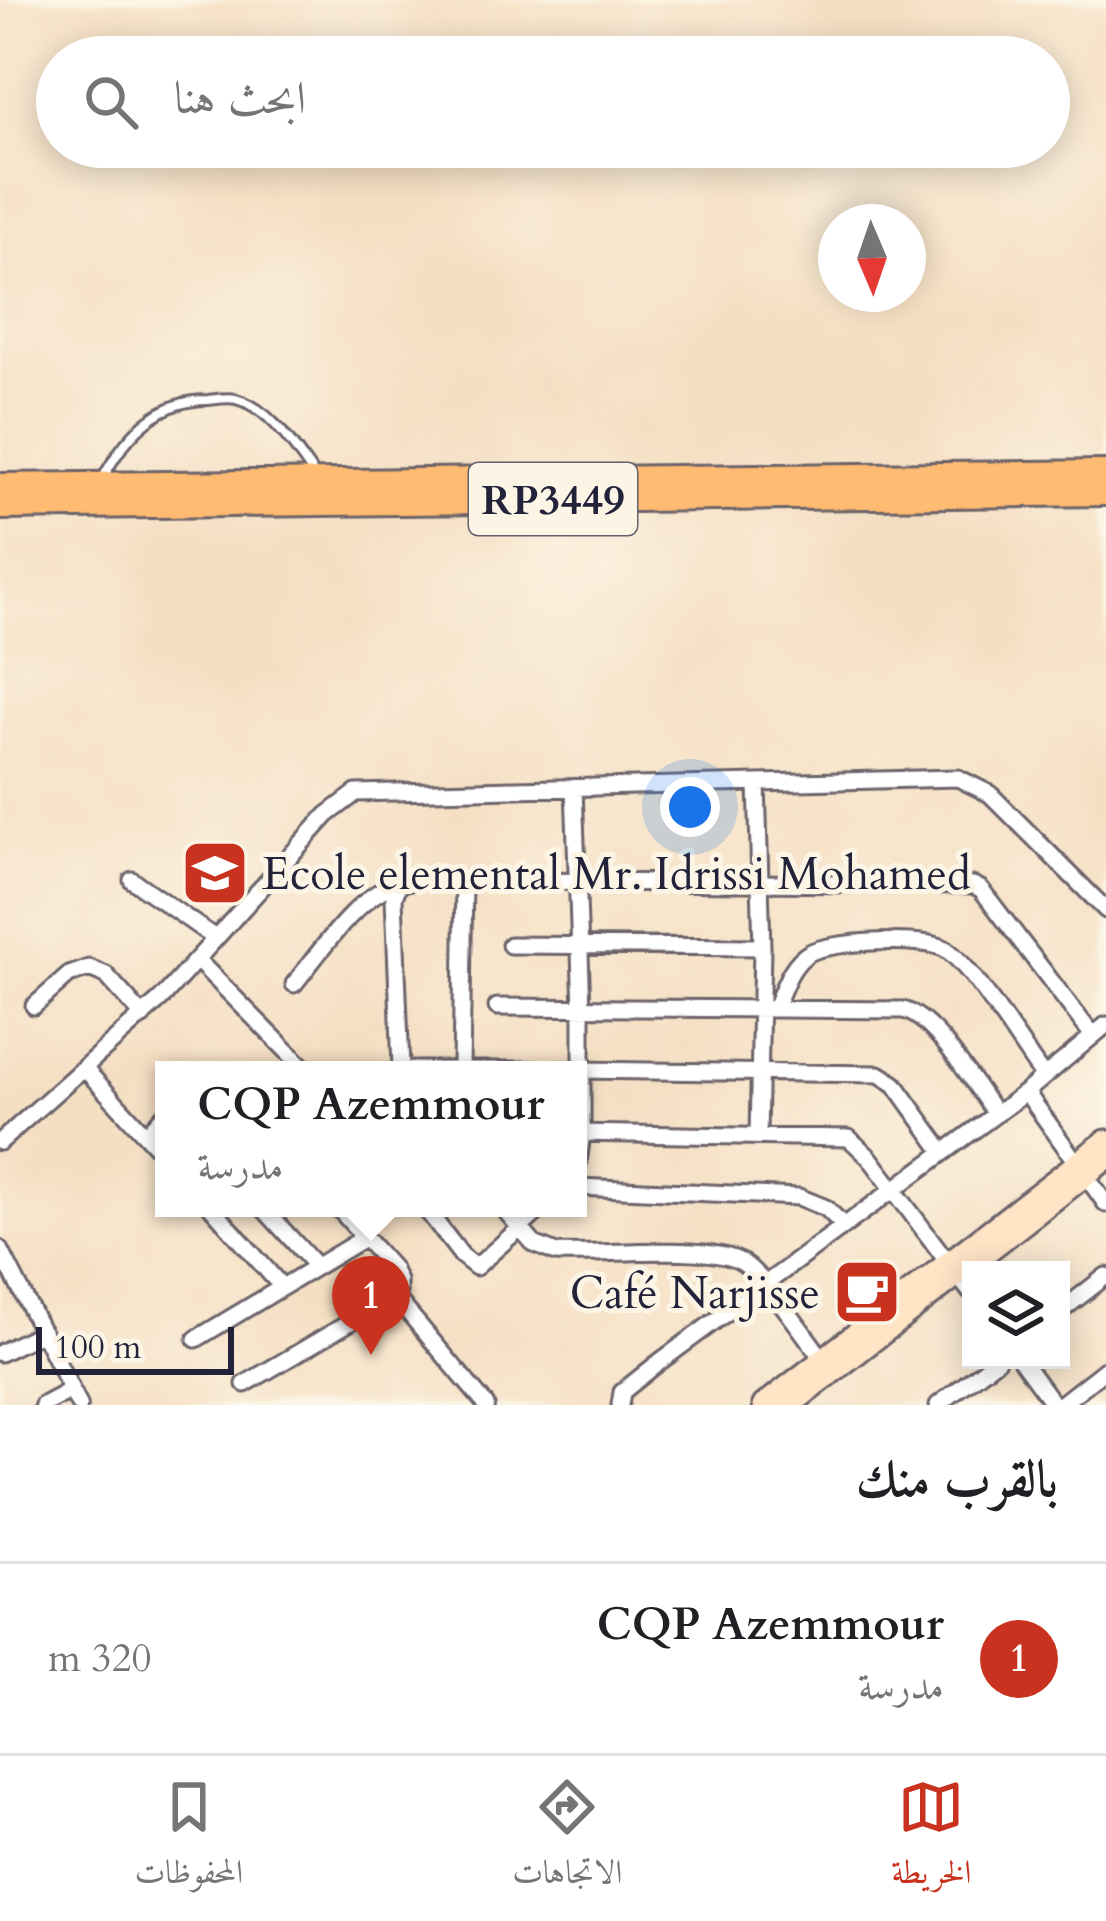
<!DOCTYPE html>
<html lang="ar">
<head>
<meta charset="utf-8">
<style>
	body { margin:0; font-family:Cardo,Amiri,serif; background:#f2f2f2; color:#202124; direction:rtl }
	.controls { position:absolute; right:36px; bottom:36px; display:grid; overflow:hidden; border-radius:0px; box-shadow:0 6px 30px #0003 }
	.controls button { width:108px; height:108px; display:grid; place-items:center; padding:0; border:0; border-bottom:3px solid #e0e0e0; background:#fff; color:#202124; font:60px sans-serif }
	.compass { position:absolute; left:818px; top:204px; width:108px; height:108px; border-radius:50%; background:#fff; box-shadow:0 6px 30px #0003; rotate:178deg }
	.scale { position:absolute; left:36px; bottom:30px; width:198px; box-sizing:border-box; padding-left:12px; border:6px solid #22223b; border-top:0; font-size:33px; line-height:42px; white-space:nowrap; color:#22223b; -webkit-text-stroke:9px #fcf5e5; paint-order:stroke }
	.you { position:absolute; left:690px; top:807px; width:42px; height:42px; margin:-30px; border:9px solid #fff; border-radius:50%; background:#1a73e8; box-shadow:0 0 0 18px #1a73e833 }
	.badge { display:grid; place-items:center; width:78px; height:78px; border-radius:50%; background:#c8321e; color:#fff; font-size:39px; font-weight:700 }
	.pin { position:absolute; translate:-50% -99px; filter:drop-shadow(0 3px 6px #0008) }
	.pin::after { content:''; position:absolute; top:63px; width:42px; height:36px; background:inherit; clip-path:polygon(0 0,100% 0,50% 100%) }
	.popup { position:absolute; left:155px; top:1061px; width:432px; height:156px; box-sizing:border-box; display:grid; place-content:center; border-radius:0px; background:#fff; filter:drop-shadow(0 3px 9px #0005); font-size:39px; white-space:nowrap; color:#757577 }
	.popup b { font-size:45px; color:#202124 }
	.popup::after { content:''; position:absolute; left:50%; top:100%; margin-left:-24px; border:24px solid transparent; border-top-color:#fff }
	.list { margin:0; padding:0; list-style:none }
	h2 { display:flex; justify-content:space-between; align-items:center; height:156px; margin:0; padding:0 48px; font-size:51px }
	h2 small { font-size:39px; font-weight:400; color:#757577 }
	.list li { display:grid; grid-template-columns:78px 1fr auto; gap:36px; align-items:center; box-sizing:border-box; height:192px; padding:0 48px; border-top:3px solid #e0e0e0 }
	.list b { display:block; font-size:45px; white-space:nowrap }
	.list p { margin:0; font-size:39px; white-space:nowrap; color:#757577 }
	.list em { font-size:39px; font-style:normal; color:#757577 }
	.icon { flex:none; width:66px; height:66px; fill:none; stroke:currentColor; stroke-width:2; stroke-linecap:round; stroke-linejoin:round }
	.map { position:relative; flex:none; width:1106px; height:1405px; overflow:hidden; direction:ltr }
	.search { position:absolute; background:#fff; box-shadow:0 6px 30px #0003; left:36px; right:36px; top:36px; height:132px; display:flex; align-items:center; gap:30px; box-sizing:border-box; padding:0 42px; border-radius:66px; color:#757577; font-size:45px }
	.sheet { height:348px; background:#fff }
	nav { display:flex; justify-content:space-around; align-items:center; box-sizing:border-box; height:168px; border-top:3px solid #e0e0e0; background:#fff; font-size:33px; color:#757577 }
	nav a { display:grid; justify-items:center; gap:6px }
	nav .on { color:#c8321e }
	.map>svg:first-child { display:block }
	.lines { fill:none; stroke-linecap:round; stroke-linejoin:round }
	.service-casing { stroke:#6c646b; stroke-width:14 }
	.minor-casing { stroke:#6c646b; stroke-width:21 }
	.secondary-casing { stroke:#6c646b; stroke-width:27 }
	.trunk-casing { stroke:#6c646b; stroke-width:30 }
	.service { stroke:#fff; stroke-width:8 }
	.minor { stroke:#fff; stroke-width:15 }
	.secondary { stroke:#ffe4c6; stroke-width:21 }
	.trunk { stroke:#ffbb71; stroke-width:24 }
	.labels { text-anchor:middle; stroke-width:10; stroke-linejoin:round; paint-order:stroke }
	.shield { fill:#fcf5e5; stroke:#63616e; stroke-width:3 }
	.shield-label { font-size:42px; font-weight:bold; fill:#22223b }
	.poi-label { font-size:45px; fill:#22223b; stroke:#fcf5e5; text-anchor:start }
</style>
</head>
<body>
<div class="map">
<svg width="1106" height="1405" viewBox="0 0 1106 1405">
	<rect width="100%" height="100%" fill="#fcf5e5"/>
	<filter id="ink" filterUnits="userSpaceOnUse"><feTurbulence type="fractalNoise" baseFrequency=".00833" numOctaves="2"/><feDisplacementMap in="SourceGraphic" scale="24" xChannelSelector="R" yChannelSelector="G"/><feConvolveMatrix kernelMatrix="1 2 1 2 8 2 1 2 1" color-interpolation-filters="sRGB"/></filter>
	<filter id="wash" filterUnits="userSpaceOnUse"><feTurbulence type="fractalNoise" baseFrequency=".004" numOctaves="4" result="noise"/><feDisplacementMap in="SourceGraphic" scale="48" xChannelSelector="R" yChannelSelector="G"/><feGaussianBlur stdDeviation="2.7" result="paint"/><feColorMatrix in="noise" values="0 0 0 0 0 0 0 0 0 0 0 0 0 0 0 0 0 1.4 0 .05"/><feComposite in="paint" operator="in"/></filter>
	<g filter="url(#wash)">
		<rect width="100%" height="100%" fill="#f5dfc3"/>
	</g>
	<g filter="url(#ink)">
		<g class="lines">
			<g class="service-casing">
				<path id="service" d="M103 478C125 436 158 400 208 400 217 399 229 397 236 399 271 408 296 450 315 476"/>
			</g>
			<g class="minor-casing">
				<path id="minor" d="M757 784 762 947 758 1136
					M574 788 582 1008V1133L578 1164
					M132 880 215 938
					M510 945 762 947
					M197 960 306 1070
					M294 984C318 955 361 890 399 884
					M34 1006 69 975 89 968 106 975 143 1016
					M497 1007 903 1010C935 1017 975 1086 995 1113
					M775 1008C783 990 790 964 809 953 830 941 927 936 947 950 975 970 1021 1046 1044 1077
					M84 1068 164 1155
					M401 1068 394 898 399 884 415 880 973 885 981 889 1093 1036
					M461 1069 464 882
					M411 1070H563
					M578 1070 879 1074 895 1084 943 1151
					M1026 1092 1106 1204
					M578 1133 849 1138 870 1158 971 1293
					M146 1135 164 1115
					M0 1142 161 999 327 815 356 793 958 778 990 794 1106 910
					M578 1187 799 1197 826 1208 843 1225
					M212 1208 282 1287
					M263 1208 316 1266
					M338 1208 392 1268 398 1281V1300L486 1405
					M425 1208 462 1256 476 1267 542 1208
					M503 1208 534 1244 556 1253C599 1256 710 1242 743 1263 768 1280 807 1339 827 1365
					M0 1249 79 1405
					M1061 1311 1106 1276
					M196 1339 364 1238
					M0 1353 43 1332
					M1021 1360 1054 1405
					M245 1384 364 1314 398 1300
					M43 1405 71 1390
					M620 1405 622 1392 658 1363 1026 1092 1106 1025
					M938 1405 997 1360
					M1060 1405 1106 1369"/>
			</g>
			<g class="secondary-casing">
				<path id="secondary" d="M764 1405 1106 1141
					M790 1405 1106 1159"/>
			</g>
			<g class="trunk-casing">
				<path id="trunk" d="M0 486 1106 473
					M0 507 1106 493"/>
			</g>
			<use href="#service" class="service"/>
			<use href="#minor" class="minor"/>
			<use href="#secondary" class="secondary"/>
			<use href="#trunk" class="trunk"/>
		</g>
	</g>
	<defs>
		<g id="school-square" transform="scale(3.45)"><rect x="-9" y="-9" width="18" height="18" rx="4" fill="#c8321e" stroke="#fcf5e5"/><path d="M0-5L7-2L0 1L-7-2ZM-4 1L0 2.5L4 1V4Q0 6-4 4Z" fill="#fff"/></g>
		<g id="cafe-square" transform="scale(3.45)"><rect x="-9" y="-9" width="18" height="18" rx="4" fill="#c8321e" stroke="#fcf5e5"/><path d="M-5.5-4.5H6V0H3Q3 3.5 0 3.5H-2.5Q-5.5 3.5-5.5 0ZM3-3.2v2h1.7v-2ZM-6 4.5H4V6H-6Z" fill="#fff"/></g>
	</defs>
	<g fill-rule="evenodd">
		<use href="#school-square" x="215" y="873"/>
		<use href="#cafe-square" x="867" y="1292"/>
	</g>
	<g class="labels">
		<rect class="shield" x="469" y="463" width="168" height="72" rx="9"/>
		<g class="shield-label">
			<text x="553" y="514">RP3449</text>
		</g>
		<g class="poi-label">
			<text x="262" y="889">Ecole elemental Mr. Idrissi Mohamed</text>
			<text x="820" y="1308" text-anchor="end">Café Narjisse</text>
		</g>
	</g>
</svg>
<div class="controls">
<button><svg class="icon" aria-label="layers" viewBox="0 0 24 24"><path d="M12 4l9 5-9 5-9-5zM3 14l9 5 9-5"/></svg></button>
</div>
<svg class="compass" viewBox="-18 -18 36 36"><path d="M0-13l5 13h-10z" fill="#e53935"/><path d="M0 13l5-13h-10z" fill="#757577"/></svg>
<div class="scale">100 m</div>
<div class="you"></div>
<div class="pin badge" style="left:371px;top:1355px">1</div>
<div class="popup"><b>CQP Azemmour</b>مدرسة</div>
<div class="search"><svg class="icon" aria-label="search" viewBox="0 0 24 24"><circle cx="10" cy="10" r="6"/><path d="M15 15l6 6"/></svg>ابحث هنا</div>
</div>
<section class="sheet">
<h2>بالقرب منك<small></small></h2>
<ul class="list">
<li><span class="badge">1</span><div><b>CQP Azemmour</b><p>مدرسة</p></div><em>320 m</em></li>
</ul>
</section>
<nav>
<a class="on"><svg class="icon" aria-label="map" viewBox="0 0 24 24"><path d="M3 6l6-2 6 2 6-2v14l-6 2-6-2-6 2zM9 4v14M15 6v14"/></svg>الخريطة</a>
<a><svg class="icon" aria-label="directions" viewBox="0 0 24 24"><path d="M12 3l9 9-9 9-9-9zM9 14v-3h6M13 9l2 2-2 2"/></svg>الاتجاهات</a>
<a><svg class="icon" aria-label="saved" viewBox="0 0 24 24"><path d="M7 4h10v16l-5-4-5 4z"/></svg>المحفوظات</a>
</nav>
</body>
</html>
